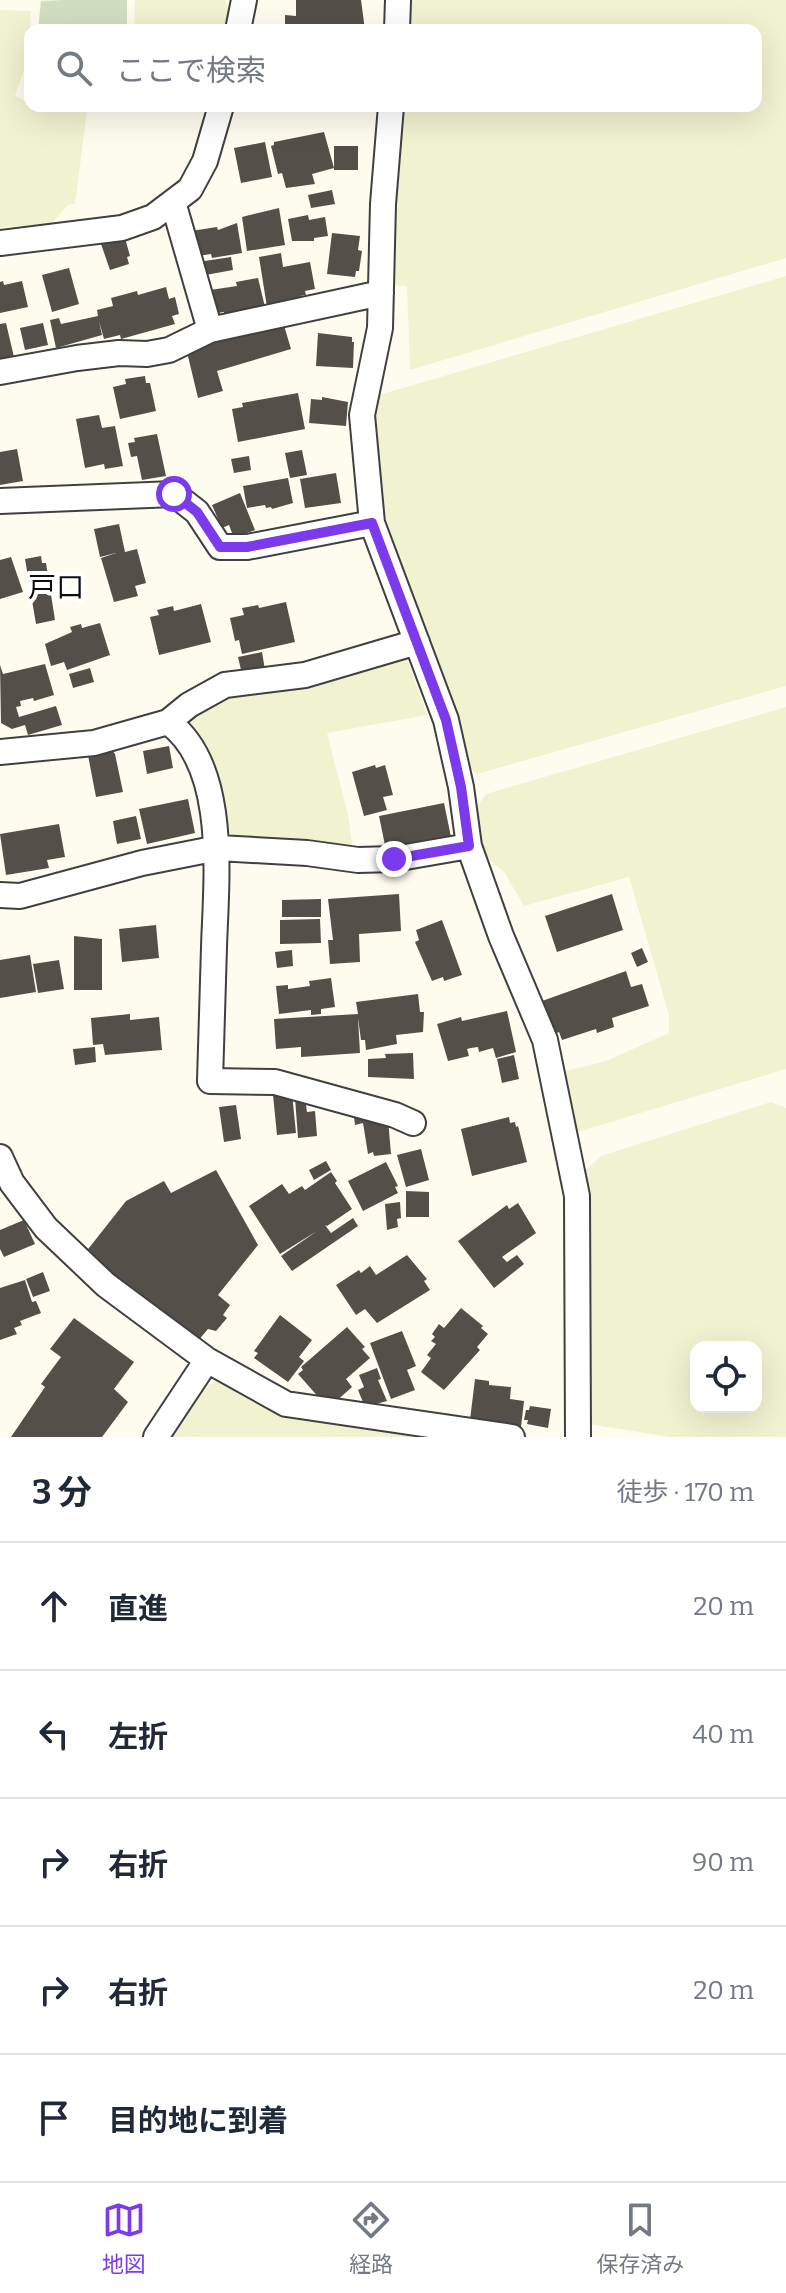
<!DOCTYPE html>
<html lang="ja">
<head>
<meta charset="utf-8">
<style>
	body { margin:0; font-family:Bitter,"Noto Sans JP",serif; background:#f2f2f3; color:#1f2937 }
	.controls { position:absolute; right:24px; bottom:24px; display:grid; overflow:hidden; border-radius:16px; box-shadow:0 8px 32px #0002 }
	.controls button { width:72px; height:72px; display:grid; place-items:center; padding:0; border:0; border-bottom:2px solid #e0e1e3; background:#fff; color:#1f2937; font:40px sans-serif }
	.stop { position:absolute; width:24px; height:24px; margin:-18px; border:6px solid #7c3aed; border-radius:50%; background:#fff }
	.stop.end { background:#7c3aed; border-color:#fff; box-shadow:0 2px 8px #0008 }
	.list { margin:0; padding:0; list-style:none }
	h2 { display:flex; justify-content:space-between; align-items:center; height:104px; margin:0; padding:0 32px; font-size:34px }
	h2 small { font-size:26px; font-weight:400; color:#747a83 }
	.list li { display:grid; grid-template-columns:52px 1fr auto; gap:24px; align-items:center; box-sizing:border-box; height:128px; padding:0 32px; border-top:2px solid #e0e1e3 }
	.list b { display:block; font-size:30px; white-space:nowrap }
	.list em { font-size:26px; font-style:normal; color:#747a83 }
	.icon { flex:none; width:44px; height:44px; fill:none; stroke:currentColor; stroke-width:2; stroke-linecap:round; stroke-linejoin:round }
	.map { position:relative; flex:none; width:786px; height:1437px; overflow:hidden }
	.search { position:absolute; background:#fff; box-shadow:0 8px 32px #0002; left:24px; right:24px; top:24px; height:88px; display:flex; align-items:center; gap:20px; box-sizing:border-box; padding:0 28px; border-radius:16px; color:#747a83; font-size:30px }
	.sheet { height:744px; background:#fff }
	nav { display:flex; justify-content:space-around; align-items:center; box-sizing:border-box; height:112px; border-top:2px solid #e0e1e3; background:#fff; font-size:22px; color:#747a83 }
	nav a { display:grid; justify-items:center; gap:4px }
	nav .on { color:#7c3aed }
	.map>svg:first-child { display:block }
	.farmland { fill:#f1f2d0; fill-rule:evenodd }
	.cemetery { fill:#d2dec1 }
	.building { fill:#554f4a }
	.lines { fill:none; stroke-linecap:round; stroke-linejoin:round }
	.street-casing { stroke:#404040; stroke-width:28 }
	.street { stroke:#fff; stroke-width:24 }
	.route { stroke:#7c3aed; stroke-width:10 }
	.labels { text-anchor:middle; stroke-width:8; stroke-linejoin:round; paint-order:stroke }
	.quarter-label { font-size:28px; fill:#0d0d0d; stroke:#fff }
</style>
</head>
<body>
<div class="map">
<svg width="786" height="1437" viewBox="0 0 786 1437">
	<rect width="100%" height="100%" fill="#fefcee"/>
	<path class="farmland" d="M135 0H225L229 9 223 30H134Z
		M407 0H786V258L410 370 407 286 389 285V240L400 171 402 106H756V30H405Z
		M0 10 31 11 28 59 15 96 30 103V106L87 112 75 204 68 205 51 224 0 227Z
		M786 276V686L477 774 470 768 456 716 382 508 375 416 379 395Z
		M406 656 427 715 327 733 348 815 352 843 347 848 228 838 187 729 188 721 213 700 238 693Z
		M786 707V1069L574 1133 562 1072 606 1061 669 1033V1015L629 877 524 906 504 872 481 852 477 807 486 794Z
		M771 1102 786 1108V1437H670L589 1424 585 1171 601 1156ZM696 1347H756V1407H696Z
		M216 1381 231 1385 434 1437H172L197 1391Z"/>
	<path class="cemetery" d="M63 0H127V30H38L41 1Z"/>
	<path class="building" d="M296 0H361L365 30H285V15L296 16Z
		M324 132 334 168 312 174 315 184 286 188 282 173 278 174 271 146 274 145V142Z
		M265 142 272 177 241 183 234 148Z
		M334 146H358V170H334Z
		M332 190 335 204 311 208 308 195Z
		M279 208 285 245 247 251 242 217Z
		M308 215 309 220 325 217 328 236 314 238V241H292L288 219Z
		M237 223 242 253 212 258 211 254 198 256 191 231 217 227 218 230Z
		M332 233 360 236 358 250 362 251 359 271H356L355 277 327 274Z
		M125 238 130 256 127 257 129 264 110 270 101 244Z
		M281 253 283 267 310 262 315 289 305 291 306 295 300 296 301 301 267 307 259 257Z
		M231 257 233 270 200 276 198 262Z
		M69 268 79 304 52 312 42 275Z
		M258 278 265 307 224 314V312L217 313 210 290 237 286 236 282Z
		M3 281 4 285 22 281 28 307 0 313V282Z
		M166 287 169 299 175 297 179 314 172 316 175 324 121 339 120 335 104 339 99 321 102 335 56 348 50 320 59 318 61 324 98 316 97 310 113 306 111 298 137 291 138 295Z
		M283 322 291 349 217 371 223 391 198 398 187 352 199 344Z
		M6 323 14 357 0 360V324Z
		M43 323 48 345 25 350 20 328Z
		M318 333 352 337V342H354L353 368 316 366Z
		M145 376 146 383H150L156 411 120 419 113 387 126 384 125 379Z
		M298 393 305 429 238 442 232 409 243 407 242 403Z
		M322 397 348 402 346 426 309 423 311 399 322 400Z
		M99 415 102 428 115 426 123 466 105 469 104 464 85 468 76 419Z
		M157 434 166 476 142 480 137 456 131 457 128 443 135 442 134 438Z
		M17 449 23 481 0 485V452Z
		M302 450 307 475 290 478 285 453Z
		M249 456 251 470 234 473 231 459Z
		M336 473 341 503 305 508 300 479Z
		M288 478 293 503 272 509 271 507 266 508 265 505 247 508 243 486Z
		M240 493 255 530 234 538 229 525 222 528 212 505Z
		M119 524 125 552 137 549 146 583 135 586 138 596 114 602 101 558 116 553 100 557 94 529Z
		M41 556 42 563H46L55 620 36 624 25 559Z
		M11 557 23 592 0 599V560Z
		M286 602 295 642 242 654 239 640 235 641 230 618 244 615 242 608 258 605 259 608Z
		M201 604 211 642 159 655 150 617 159 615 157 610 173 606 174 611Z
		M100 623 110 655 67 670 64 662 51 666 45 644 72 632 70 627 81 624 82 628Z
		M262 652 265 670 242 674 238 657Z
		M45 664 54 695 34 701 33 698 20 701 21 706 16 707 19 717 56 706 62 725 28 735 25 725 12 729 1 723 0 665 3 674Z
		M90 668 94 682 73 688 69 674Z
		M109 746 115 754 123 792 96 797 87 750Z
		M169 746 173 768 147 774 143 751Z
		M375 765 376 768 385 765 393 795 383 797 387 810 364 816 352 772Z
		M188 799 195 833 147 844 139 809Z
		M444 803 451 837 386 850 379 816Z
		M136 816 141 839 117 844 113 821Z
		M59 824 65 857 47 860 49 868 6 875 0 834Z
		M399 894 401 931 359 934 360 962 330 964 328 940H333L328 899Z
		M612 894 623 930 557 952 545 916Z
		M321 899V917H282V900Z
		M320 919 321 943 280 944V920Z
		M442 920 462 975 444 981 443 977 432 981 415 942 419 940 416 930Z
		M156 925 159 958 122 962 119 929Z
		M74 936 102 939V990H74Z
		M642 948 648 962 637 967 631 953Z
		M292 950 293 966 277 968 275 952Z
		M30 955 36 992 0 998V960Z
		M59 960 64 989 38 993 33 964Z
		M626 971 631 987 642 984 649 1006 612 1018 614 1027 597 1033 596 1029 562 1040 559 1032 553 1035 542 1001Z
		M331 978 335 1007 321 1009V1014L311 1015V1010L279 1014 276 986 288 985V989L310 986 309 981Z
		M418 994 420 1012H424L423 1032 396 1035 397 1044 366 1050 365 1040H361L358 1018 360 1053 301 1057V1047L276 1049 274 1019 358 1014 356 1002Z
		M507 1011 516 1052 496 1058 493 1048 479 1052 478 1047 471 1048 467 1049 469 1056 448 1061 437 1024 461 1017 462 1021Z
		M130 1014V1020L159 1017 162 1050 105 1055 103 1044 93 1045 91 1018Z
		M95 1047 96 1062 75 1065 73 1049Z
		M413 1053 414 1079 368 1077V1059L386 1058 385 1054Z
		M514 1055 519 1079 502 1083 497 1059Z
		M292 1093 296 1133 277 1135 273 1095Z
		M295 1098H305L307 1112 315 1111 317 1136 298 1138Z
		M236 1105 241 1139 224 1142 219 1107Z
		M353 1109 388 1119 391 1154 374 1156 373 1152 368 1154 363 1123 355 1125Z
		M509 1117 510 1123 515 1122 516 1127 518 1126 527 1162 472 1176 461 1129Z
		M421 1149 429 1180 406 1187 397 1155Z
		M326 1161 331 1170 314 1180 309 1170Z
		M386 1162 398 1186 395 1187 398 1193 363 1211 348 1181Z
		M216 1170 258 1245 218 1295 230 1305 223 1315 227 1318 216 1331 208 1329 197 1342 85 1253 126 1201 164 1181 171 1193Z
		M331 1172 337 1181 335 1183 352 1209 327 1226 325 1225 331 1233 353 1218 358 1226 292 1271 281 1256 317 1231 280 1254 249 1206 282 1184 289 1194 302 1186 305 1190Z
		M406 1191 429 1192V1217H406Z
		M400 1202 401 1218 397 1219 398 1227 387 1230 385 1204Z
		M518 1203 536 1233 502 1257 507 1262 517 1255 524 1264 494 1288 458 1241 507 1205 509 1209Z
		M24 1220 35 1244 4 1257 0 1249V1230Z
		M407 1255 427 1279 424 1281 430 1290 377 1323 365 1309 356 1315 336 1285 359 1270 361 1273 370 1266 376 1275Z
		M43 1272 50 1291 33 1297 26 1279Z
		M25 1280 32 1302 36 1301 41 1313 20 1321 22 1325 14 1328 17 1334 0 1340V1288Z
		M461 1308 483 1326 481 1328 488 1334 477 1347 480 1350 444 1390 421 1372 431 1358 427 1355 436 1344 431 1341 435 1337 432 1334 439 1324 444 1328Z
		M280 1315 312 1340 299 1357 304 1361 288 1382 254 1358 258 1353 254 1351Z
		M74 1318 134 1362 114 1389 128 1402 102 1437H11L45 1387 41 1384 61 1357 50 1349Z
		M347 1327 365 1347 362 1349 370 1358 346 1379 352 1387 333 1404 326 1396 321 1400 298 1374 303 1370 301 1367Z
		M402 1331 416 1366 407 1370 415 1390 391 1399 370 1343Z
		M377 1368 381 1379 378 1380 387 1401 365 1407 358 1390 364 1387 359 1375Z
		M475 1379 489 1381V1385L511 1387 510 1399 524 1401 521 1427 470 1420Z
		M530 1406 551 1409 548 1428 527 1424 528 1420H524L526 1410H529Z"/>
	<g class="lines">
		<g class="street-casing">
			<path id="street" d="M238 30 244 0
				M397 30 398 0
				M391 106 383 204 380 328 362 415 372 523 446 720 461 787 469 846 501 936 545 1040 577 1196 578 1437
				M173 202 210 330
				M0 243 122 228 153 217 190 189 205 161 221 106
				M0 372 77 358 119 353 147 354 169 350 210 330 381 293
				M0 501 174 494 197 512 220 547H247L372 523
				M168 722 189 705 225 685 305 675 417 642
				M0 752 94 743 168 722C229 766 216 881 214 947 213 992 211 1036 210 1081L275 1082 395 1115 413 1123
				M0 895 20 896 142 863 218 848 307 853 358 860 394 859 469 846
				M0 1157 12 1183 46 1228 106 1285 207 1360 286 1404 512 1437
				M156 1437 207 1360"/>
		</g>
		<use href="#street" class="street"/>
	</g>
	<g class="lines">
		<path class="route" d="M174 494 197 512 220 547H247L372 523 446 720 461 787 469 846 394 859"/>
	</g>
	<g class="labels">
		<g class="quarter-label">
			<text x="56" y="597">戸口</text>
		</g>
	</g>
</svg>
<div class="controls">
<button><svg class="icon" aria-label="locate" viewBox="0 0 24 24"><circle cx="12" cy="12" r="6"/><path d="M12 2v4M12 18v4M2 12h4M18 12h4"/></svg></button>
</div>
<div class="stop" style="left:174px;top:494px"></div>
<div class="stop end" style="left:394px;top:859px"></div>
<div class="search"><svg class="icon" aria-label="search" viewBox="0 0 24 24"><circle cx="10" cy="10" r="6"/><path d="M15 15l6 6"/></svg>ここで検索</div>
</div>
<section class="sheet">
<h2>3 分<small>徒歩 · 170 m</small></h2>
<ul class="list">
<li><svg class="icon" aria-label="ahead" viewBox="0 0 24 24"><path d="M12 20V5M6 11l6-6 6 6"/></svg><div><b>直進</b></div><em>20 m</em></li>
<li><svg class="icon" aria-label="left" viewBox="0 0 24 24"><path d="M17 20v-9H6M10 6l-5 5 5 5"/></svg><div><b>左折</b></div><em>40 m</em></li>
<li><svg class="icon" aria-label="right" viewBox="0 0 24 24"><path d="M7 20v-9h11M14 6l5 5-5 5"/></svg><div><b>右折</b></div><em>90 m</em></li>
<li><svg class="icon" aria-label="right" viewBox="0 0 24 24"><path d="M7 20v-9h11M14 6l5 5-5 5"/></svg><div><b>右折</b></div><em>20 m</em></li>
<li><svg class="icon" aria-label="arrive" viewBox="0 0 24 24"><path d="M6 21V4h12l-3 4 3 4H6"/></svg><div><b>目的地に到着</b></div></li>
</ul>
</section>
<nav>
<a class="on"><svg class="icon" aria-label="map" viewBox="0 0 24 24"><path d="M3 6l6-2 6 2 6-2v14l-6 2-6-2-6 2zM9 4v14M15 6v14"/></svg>地図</a>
<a><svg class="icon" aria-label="directions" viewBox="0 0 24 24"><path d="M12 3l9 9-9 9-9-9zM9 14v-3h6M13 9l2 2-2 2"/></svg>経路</a>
<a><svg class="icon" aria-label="saved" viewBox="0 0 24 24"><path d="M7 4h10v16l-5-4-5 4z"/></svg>保存済み</a>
</nav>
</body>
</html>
